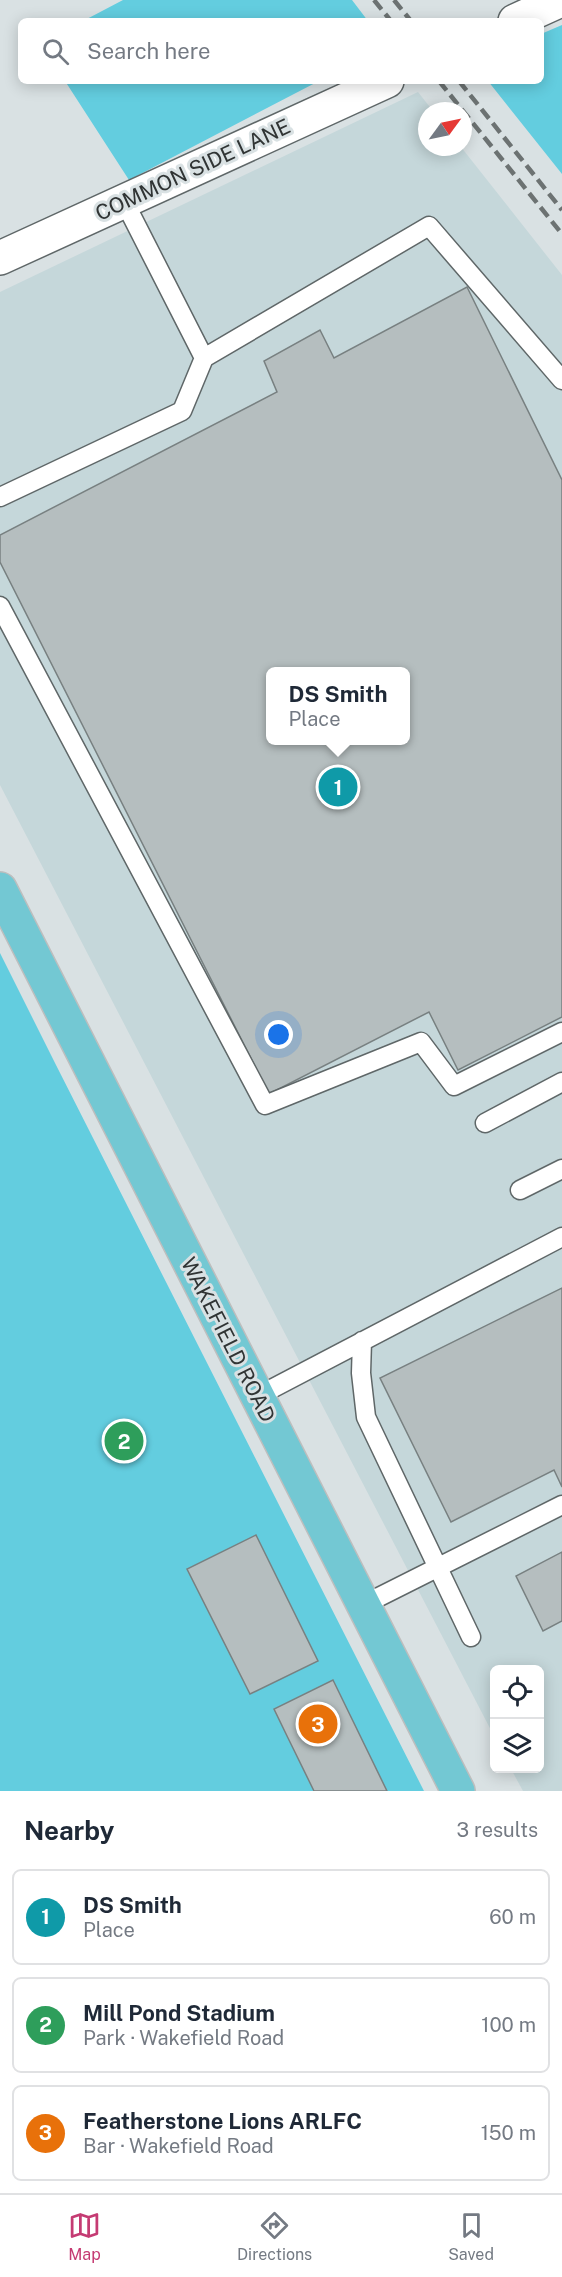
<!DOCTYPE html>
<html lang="en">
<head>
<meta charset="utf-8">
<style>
	body { margin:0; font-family:"Public Sans",sans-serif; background:#f6f6f7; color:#1f2937 }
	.controls { position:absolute; right:18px; bottom:18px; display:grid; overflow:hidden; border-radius:9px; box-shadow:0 3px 15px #0003 }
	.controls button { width:54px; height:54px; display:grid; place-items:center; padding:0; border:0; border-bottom:2px solid #e0e1e3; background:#fff; color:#1f2937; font:30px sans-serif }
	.compass { position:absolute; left:418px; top:102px; width:54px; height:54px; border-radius:50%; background:#fff; box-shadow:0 3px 15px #0003; rotate:57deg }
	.you { position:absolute; left:279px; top:1035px; width:21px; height:21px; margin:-15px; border:4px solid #fff; border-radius:50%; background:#1a73e8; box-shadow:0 0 0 9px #1a73e833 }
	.badge { display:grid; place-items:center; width:39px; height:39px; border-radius:50%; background:#c53b73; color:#fff; font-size:20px; font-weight:700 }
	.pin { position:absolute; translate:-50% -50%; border:3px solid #fff; box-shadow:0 2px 6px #0006 }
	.popup { position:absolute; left:266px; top:667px; width:144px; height:78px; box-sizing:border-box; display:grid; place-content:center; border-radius:9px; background:#fff; filter:drop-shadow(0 2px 4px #0005); font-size:20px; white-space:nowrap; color:#747a83 }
	.popup b { font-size:22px; color:#1f2937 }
	.popup::after { content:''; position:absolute; left:50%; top:100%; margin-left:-12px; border:12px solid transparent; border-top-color:#fff }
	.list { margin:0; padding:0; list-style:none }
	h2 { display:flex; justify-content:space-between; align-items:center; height:78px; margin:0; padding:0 24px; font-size:26px }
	h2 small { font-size:20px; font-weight:400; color:#747a83 }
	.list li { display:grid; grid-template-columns:39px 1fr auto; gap:18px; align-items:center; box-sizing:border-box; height:96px; margin:0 12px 12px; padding:0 12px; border:2px solid #e0e1e3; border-radius:9px }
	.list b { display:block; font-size:22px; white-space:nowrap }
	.list p { margin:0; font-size:20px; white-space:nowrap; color:#747a83 }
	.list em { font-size:20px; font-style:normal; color:#747a83 }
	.icon { flex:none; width:33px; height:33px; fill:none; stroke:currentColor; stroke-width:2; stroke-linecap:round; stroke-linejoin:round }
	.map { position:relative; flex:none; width:562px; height:1791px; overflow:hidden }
	.search { position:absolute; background:#fff; box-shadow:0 3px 15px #0003; left:18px; right:18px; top:18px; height:66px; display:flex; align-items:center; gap:15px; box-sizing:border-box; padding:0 21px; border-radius:9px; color:#747a83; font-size:22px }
	.sheet { height:402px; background:#fff }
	nav { display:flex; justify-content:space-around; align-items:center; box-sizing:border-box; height:84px; border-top:2px solid #e0e1e3; background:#fff; font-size:16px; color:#747a83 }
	nav a { display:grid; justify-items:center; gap:3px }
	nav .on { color:#c53b73 }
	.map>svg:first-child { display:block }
	.built { fill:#c5d7da; fill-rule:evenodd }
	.green { fill:#63cddf }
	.building { fill:#b5bebf; stroke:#788081; stroke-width:1.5; fill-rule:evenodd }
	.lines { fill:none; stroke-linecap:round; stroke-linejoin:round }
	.lane-casing { stroke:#5f6768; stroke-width:21 }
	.secondary-casing { stroke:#5f6768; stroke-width:36 }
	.primary-casing { stroke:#bdbebe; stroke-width:36 }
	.lane { stroke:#fff; stroke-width:18 }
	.secondary { stroke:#fff; stroke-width:33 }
	.primary { stroke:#73c8d3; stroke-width:33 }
	.rail { stroke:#6c7272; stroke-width:4.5; stroke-dasharray:12 6; stroke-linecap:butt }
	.labels { text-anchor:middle; stroke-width:6; stroke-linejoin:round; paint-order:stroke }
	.street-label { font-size:21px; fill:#303434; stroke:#d9e1e3 }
</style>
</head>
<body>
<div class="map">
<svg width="562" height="1791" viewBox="0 0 562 1791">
	<rect width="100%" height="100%" fill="#d9e1e3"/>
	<path class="built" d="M418 92 433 111H427V147H461L562 275V1791H523L511 1769 540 1768V1670H494V1736L0 785V292ZM270 672H406V740H270Z"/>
	<path class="green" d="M123 0H352L368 21H83Z
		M562 25V174L488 81H541V34Z
		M65 81H319L129 180Z
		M0 953 56 1065 424 1791H0Z"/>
	<path class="building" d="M467 287 562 480V1017L458 1070 429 1012 269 1094 0 562V535L277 392 264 361 320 330 334 358ZM270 672H406V740H270Z
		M562 1288V1487L554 1470 451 1522 380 1378Z
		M256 1535 318 1661 250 1694 187 1569Z
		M562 1552V1621L543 1631 516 1576Z
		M333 1680 387 1791H314L288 1738 274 1709Z"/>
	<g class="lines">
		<g class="lane-casing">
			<path id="lane" d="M124 201 204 358
				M0 497 182 411 204 358 429 226 562 380
				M0 606 265 1105 421 1042 454 1086 562 1032
				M485 1123 562 1082
				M520 1190 562 1169
				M362 1341 361 1373 366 1417 471 1637
				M256 1397 562 1237
				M363 1605 562 1505"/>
		</g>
		<g class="secondary-casing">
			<path id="secondary" d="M515 21 561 0
				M0 258 387 81"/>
		</g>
		<g class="primary-casing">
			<path id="primary" d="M0 889 458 1791"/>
		</g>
		<use href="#lane" class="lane"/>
		<use href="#secondary" class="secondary"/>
		<use href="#primary" class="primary"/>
		<path class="rail" d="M374 0 391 21
			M394 0 411 21
			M439 81 562 234
			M459 81 562 210"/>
	</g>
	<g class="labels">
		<g class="street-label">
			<text transform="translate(193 170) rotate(-25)" y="7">COMMON SIDE LANE</text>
			<text transform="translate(228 1340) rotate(63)" y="7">WAKEFIELD ROAD</text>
		</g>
	</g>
</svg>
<div class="controls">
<button><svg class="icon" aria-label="locate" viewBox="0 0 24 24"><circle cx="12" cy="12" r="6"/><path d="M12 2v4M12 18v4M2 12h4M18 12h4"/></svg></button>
<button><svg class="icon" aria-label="layers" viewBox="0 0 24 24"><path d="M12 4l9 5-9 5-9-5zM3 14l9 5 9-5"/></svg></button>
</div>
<svg class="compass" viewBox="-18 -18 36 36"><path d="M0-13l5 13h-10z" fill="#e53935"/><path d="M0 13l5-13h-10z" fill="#747a83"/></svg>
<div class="you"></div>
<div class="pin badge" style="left:338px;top:787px;background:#0f9aa8">1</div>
<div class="popup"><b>DS Smith</b>Place</div>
<div class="pin badge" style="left:124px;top:1441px;background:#2e9e5b">2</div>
<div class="pin badge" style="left:318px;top:1724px;background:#e8710a">3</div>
<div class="search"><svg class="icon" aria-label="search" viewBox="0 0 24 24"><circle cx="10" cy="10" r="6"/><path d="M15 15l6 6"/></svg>Search here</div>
</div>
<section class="sheet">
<h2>Nearby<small>3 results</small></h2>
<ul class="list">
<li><span class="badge" style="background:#0f9aa8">1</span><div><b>DS Smith</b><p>Place</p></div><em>60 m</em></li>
<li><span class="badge" style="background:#2e9e5b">2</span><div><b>Mill Pond Stadium</b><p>Park · Wakefield Road</p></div><em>100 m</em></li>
<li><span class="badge" style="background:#e8710a">3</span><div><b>Featherstone Lions ARLFC</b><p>Bar · Wakefield Road</p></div><em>150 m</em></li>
</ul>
</section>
<nav>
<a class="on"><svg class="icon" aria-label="map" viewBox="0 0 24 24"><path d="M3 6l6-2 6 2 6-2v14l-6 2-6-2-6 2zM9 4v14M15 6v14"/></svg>Map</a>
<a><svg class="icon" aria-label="directions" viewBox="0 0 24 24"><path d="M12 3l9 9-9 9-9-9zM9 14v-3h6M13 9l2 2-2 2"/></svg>Directions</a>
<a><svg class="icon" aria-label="saved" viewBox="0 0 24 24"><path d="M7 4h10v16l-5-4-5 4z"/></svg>Saved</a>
</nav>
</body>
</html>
